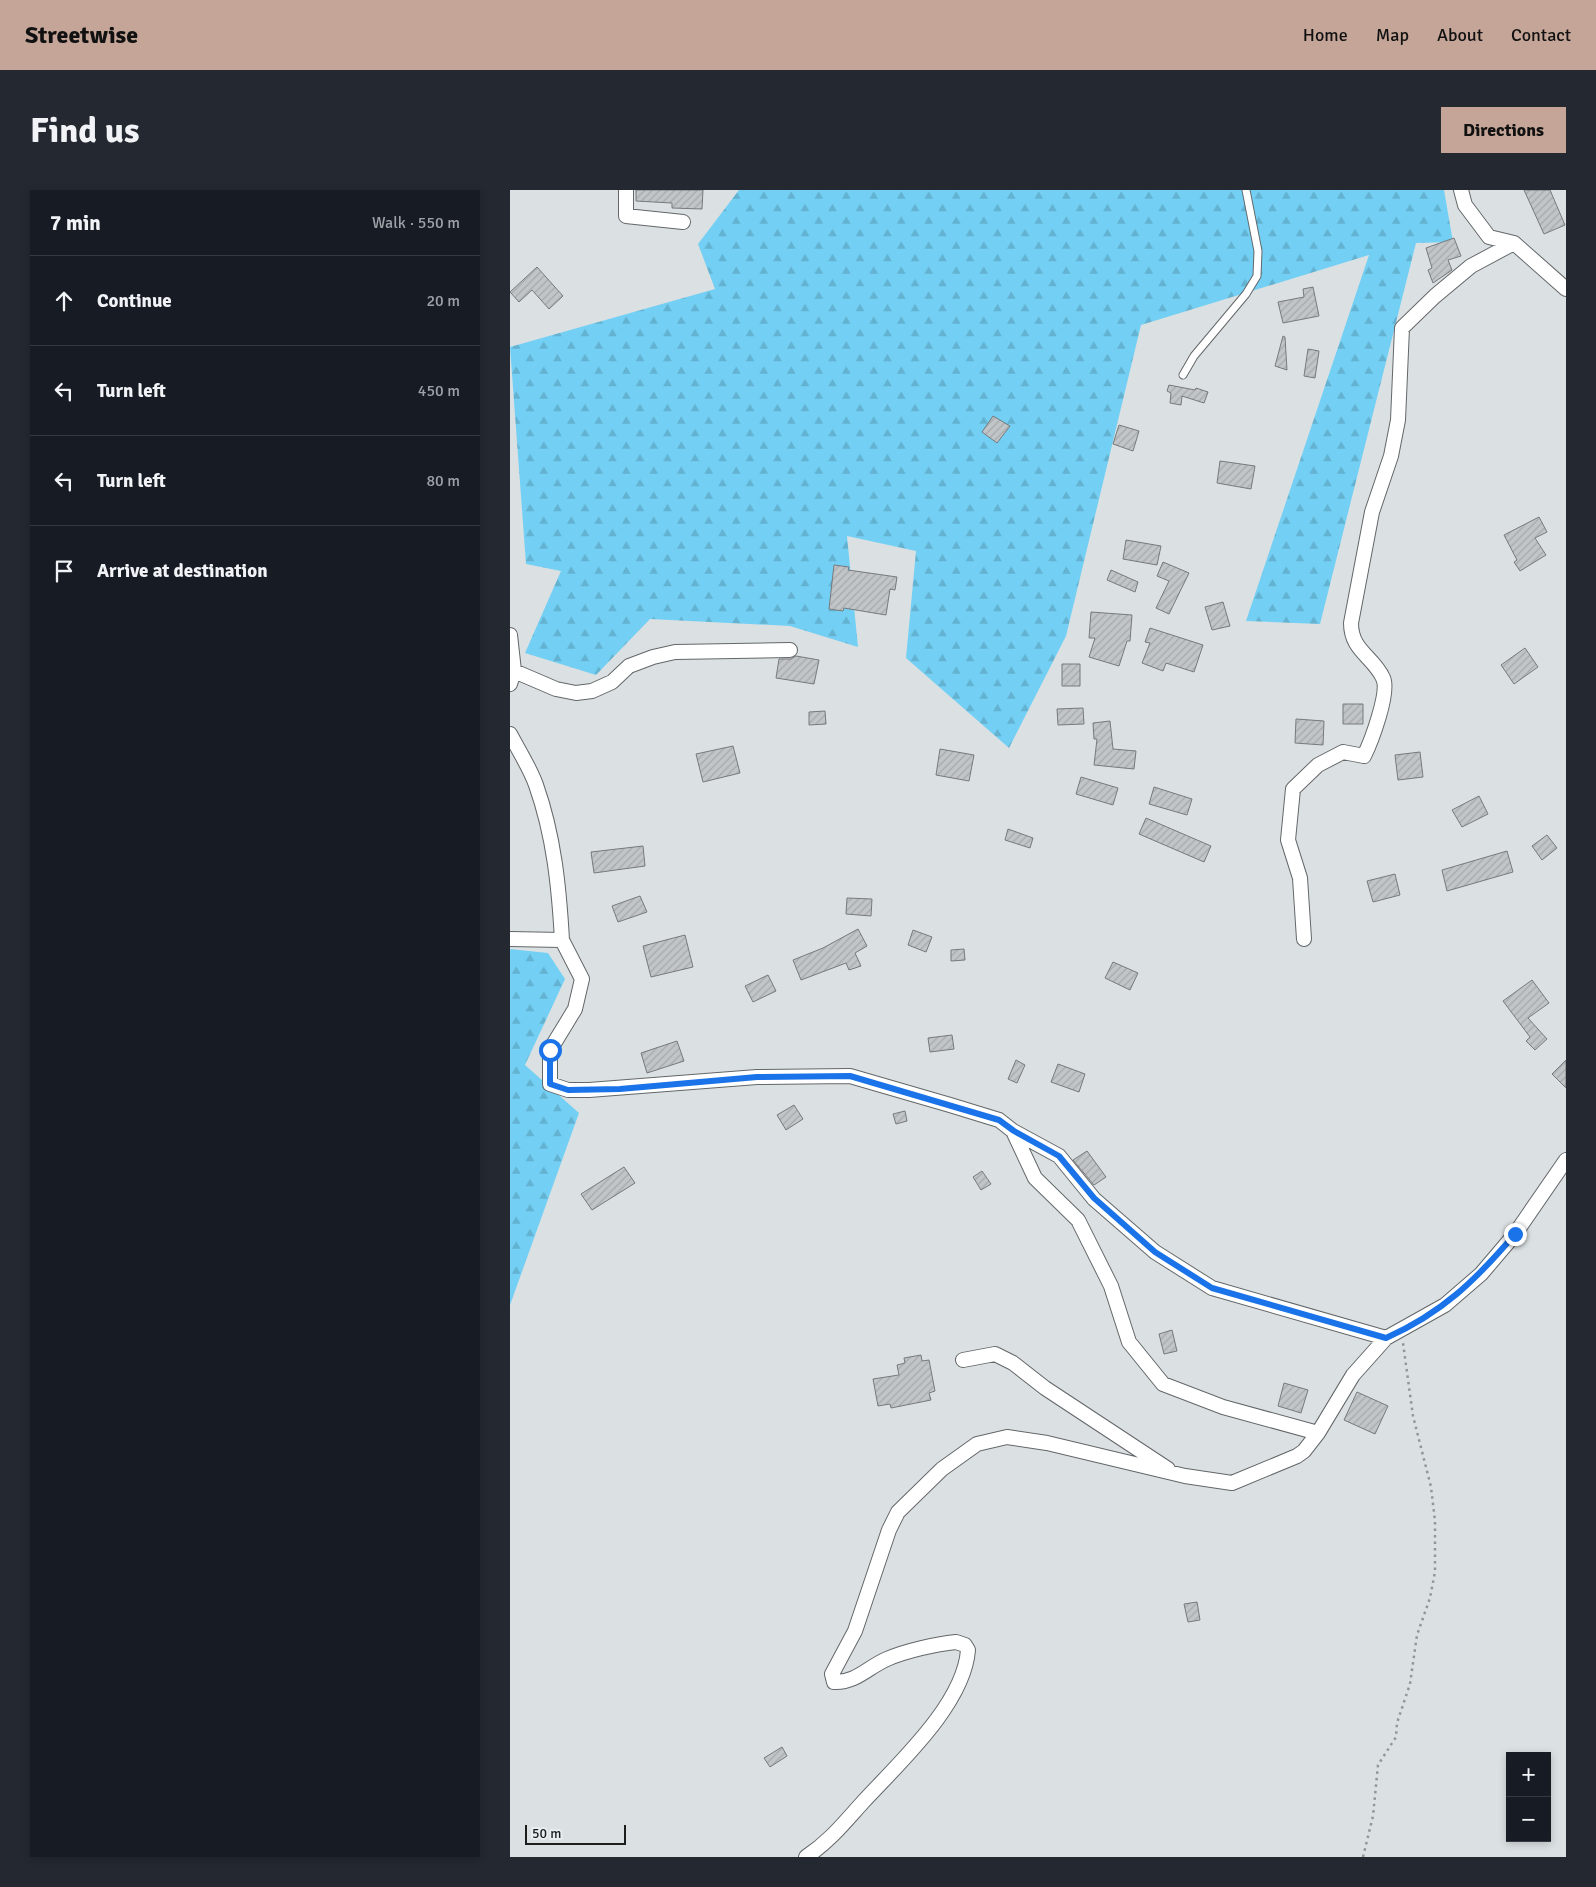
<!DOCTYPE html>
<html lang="en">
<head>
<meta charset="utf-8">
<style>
	body { margin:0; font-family:Signika,sans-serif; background:#242831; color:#f1f3f6 }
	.controls { position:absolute; right:15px; bottom:15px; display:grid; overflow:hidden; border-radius:0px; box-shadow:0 2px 8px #0003 }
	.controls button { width:45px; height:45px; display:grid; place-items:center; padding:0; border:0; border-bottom:1px solid #363941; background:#171b24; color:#f1f3f6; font:25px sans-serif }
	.scale { position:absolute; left:15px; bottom:12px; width:101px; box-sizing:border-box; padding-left:5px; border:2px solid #1c1e1e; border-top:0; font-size:14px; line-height:18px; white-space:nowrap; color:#1c1e1e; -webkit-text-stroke:4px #e8edef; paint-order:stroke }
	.stop { position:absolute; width:15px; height:15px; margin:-11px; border:4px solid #1a73e8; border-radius:50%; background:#fff }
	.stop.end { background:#1a73e8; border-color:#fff; box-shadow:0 1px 5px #0008 }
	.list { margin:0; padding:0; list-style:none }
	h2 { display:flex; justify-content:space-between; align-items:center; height:65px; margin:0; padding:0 20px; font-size:21px }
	h2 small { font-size:16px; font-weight:400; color:#9ea1a6 }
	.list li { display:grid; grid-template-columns:32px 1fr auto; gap:15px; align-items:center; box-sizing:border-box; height:90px; padding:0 20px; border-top:1px solid #363941 }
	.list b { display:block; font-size:19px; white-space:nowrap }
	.list em { font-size:16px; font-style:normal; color:#9ea1a6 }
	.icon { flex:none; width:28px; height:28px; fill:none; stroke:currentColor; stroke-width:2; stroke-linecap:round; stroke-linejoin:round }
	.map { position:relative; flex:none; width:1056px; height:1667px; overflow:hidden; border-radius:0px }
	header { display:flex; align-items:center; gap:30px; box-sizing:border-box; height:70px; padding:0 25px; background:#c4a597; color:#111 }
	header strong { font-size:24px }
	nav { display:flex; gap:28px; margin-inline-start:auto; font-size:18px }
	.intro { display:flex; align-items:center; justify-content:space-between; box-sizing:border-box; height:120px; padding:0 30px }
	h1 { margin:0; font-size:35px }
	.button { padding:12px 22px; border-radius:0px; background:#c4a597; color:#111; font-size:18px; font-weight:700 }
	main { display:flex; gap:30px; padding:0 30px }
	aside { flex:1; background:#171b24; border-radius:0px; box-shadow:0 2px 8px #0003 }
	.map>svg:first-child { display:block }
	.forest { fill:url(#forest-firs) }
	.building { fill:url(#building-hatch); stroke:#767a7c }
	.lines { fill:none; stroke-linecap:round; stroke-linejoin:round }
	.lane-casing { stroke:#636769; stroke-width:9 }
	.street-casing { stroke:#636769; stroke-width:16 }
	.path { stroke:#929697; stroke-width:2.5; stroke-dasharray:2.5 4; stroke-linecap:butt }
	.lane { stroke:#fff; stroke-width:7 }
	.street { stroke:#fff; stroke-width:14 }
	.route { stroke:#1a73e8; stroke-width:6 }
</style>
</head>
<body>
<header>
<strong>Streetwise</strong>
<nav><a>Home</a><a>Map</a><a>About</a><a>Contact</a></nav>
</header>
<div class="intro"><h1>Find us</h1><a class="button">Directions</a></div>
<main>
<aside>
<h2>7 min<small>Walk · 550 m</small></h2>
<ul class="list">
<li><svg class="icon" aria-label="ahead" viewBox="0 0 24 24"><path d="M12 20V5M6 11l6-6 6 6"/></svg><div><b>Continue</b></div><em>20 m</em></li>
<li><svg class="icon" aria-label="left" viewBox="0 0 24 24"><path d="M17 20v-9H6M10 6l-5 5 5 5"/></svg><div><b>Turn left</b></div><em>450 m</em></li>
<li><svg class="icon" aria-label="left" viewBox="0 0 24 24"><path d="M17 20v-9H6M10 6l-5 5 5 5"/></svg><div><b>Turn left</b></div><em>80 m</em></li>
<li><svg class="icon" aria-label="arrive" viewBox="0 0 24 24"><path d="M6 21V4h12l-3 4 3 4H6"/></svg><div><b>Arrive at destination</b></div></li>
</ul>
</aside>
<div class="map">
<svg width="1056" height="1667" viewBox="0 0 1056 1667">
	<defs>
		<pattern id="forest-firs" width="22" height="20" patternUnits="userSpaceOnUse" patternTransform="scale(1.25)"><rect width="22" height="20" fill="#73d0f4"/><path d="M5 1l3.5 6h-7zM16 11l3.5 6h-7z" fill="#63b2d1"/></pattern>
		<pattern id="building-hatch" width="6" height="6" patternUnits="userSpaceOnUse" patternTransform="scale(1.25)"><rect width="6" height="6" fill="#c1c5c7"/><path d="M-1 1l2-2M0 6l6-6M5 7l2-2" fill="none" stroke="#a5a9aa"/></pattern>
	</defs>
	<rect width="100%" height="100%" fill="#dbe0e2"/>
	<path class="forest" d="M229 0H934L943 52 906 53 810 434 736 431 859 65 631 135 556 446 499 558 396 468 406 361 337 346 348 457 280 436 140 429 86 485 15 463 51 381 16 374 0 157 205 99 188 54Z
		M0 759 38 763 55 789 15 875 69 923 0 1115Z"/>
	<path class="building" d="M126 0H193L192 19 162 18V13L126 11Z
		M1014 0H1040L1055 35 1034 44Z
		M944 48 951 66 938 70 942 80 923 93 918 80 922 78 916 58Z
		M27 77 53 106 39 119 22 100 9 112 0 102Z
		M803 97 809 126 773 133 768 112 794 107 793 99Z
		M773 146 775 147 777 180 765 176Z
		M798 159 809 161 805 188 794 186Z
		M659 195 685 200 686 198 698 202 694 213 672 206 671 215 660 213 661 203 657 201Z
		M483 226 500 236 487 253 472 242Z
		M609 235 629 241 623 261 603 254Z
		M710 271 745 276 741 299 707 293Z
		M1029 327 1037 342 1025 348 1036 365 1010 381 1004 372 1007 370 994 345Z
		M616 350 651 356 647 375 613 369Z
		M653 372 679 383 659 424 646 418 659 391 647 386Z
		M324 375 339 377 338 380 387 387 385 400 380 399 376 425 334 418 333 421 319 419Z
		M601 380 628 392 625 402 597 390Z
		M713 412 720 436 702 440 695 417Z
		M581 422 622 425 620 451H617L609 476 579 467 585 448H579Z
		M640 438 693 455 684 482 656 473 653 481 632 473 640 453 635 452Z
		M1015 458 1028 477 1004 494 991 475Z
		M286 466 309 470 304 494 266 488 269 469H281Z
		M552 474H570V496H552Z
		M833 514H853V534H833Z
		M573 518 574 534 548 535 547 519Z
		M315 521 316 534 299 535V522Z
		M786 529 814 531 813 555 785 553Z
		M600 531 603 559 626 561 624 579 584 575 587 549H584L583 533Z
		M223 556 230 583 193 592 186 564Z
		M430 559 464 565 459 591 426 585Z
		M910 562 913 587 888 590 885 565Z
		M571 587 608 598 603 615 566 604Z
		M644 597 682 609 677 625 639 614Z
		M969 606 978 624 952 637 942 620Z
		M636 628 701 656 694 672 629 644Z
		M498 639 523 648 520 658 495 650Z
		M1037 645 1047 658 1032 670 1022 656Z
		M133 656 135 676 84 683 81 662Z
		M997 661 1003 682 937 701 932 680Z
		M885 684 890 705 863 712 857 691Z
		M130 706 137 722 108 732 102 716Z
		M337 708 362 709 361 726 336 724Z
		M348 739 357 756 345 763 351 776 339 780 336 773 291 790 283 770 313 758Z
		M403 740 422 747 416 762 398 755Z
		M175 745 183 777 141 787 133 756Z
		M454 759 455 770 441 771V760Z
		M603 772 628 783 620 800 595 788Z
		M258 785 266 801 243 812 235 796Z
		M1022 790 1039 813 1018 828 1037 849 1025 860 1016 851 1020 847 993 811Z
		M442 845 444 859 420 862 418 848Z
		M167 851 174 871 137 883 131 863Z
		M506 870 515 875 507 893 498 889Z
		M1056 870V898L1042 884Z
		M548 874 575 884 569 902 541 892Z
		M284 915 293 929 276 940 267 925Z
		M395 921 397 931 386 934 383 924Z
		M577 961 596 987 584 995 563 970Z
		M114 977 125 993 82 1020 71 1004Z
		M472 981 481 994 471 1000 463 987Z
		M662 1140 667 1161 654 1164 649 1144Z
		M411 1165 412 1171 419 1170 425 1201 419 1203 421 1210 381 1218 380 1214 368 1216 363 1189 389 1185 387 1175 395 1173 394 1168Z
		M774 1193 798 1200 791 1223 768 1216Z
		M847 1202 878 1216 865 1244 834 1230Z
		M687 1412 690 1430 678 1432 674 1414Z
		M272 1557 277 1566 260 1577 254 1568Z"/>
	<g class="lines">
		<g class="lane-casing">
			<path id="lane" d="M673 185 684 166 736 104 747 86 748 61 736 0"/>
		</g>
		<g class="street-casing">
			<path id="street" d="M116 0V26L173 32
				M951 0 955 15 979 47 1004 53 1056 99
				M0 445 4 481 0 494
				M4 481 46 499 66 503 82 501 102 492 119 476 143 467 165 462 280 460
				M0 544C9 561 20 578 26 595 44 646 49 697 52 750
				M0 749 52 750 72 789 65 819 40 860V894L58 900H79L247 887 340 886 440 915 489 930 503 941 549 966 584 1009 645 1062 702 1098 876 1148
				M794 749 790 688 778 650 783 599 808 575 833 562 854 566C861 552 880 502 873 488 863 466 841 461 841 433L862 322 881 266 888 230 892 138 925 106 961 76 1004 53
				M503 941 525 988 568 1030 601 1096 619 1152 653 1194 713 1217 808 1243
				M453 1170 485 1164 503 1173 535 1198 658 1279
				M296 1667C320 1651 334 1633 353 1612 389 1573 454 1514 458 1460L455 1455 446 1452C426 1454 395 1461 377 1469 358 1477 346 1493 324 1492L322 1484 345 1441 379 1340 388 1322 432 1279 467 1254 497 1247 537 1253 675 1286 722 1293 787 1266 794 1261 808 1243 843 1185 876 1148 935 1115 971 1084 1005 1044 1056 970"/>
		</g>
		<path class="path" d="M853 1667 863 1626 868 1575 886 1547 887 1533 900 1494 907 1445 920 1408 925 1382V1331L921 1297 903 1226 893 1153"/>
		<use href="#lane" class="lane"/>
		<use href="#street" class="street"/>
	</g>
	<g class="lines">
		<path class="route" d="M40 860V894L58 900 110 899 247 887 340 886 489 930 504 941 549 966 584 1008 645 1062 702 1098 876 1148C932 1123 966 1090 1005 1044"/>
	</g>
</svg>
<div class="controls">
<button>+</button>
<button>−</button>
</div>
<div class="scale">50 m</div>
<div class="stop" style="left:40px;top:860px"></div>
<div class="stop end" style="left:1005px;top:1044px"></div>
</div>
</main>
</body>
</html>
